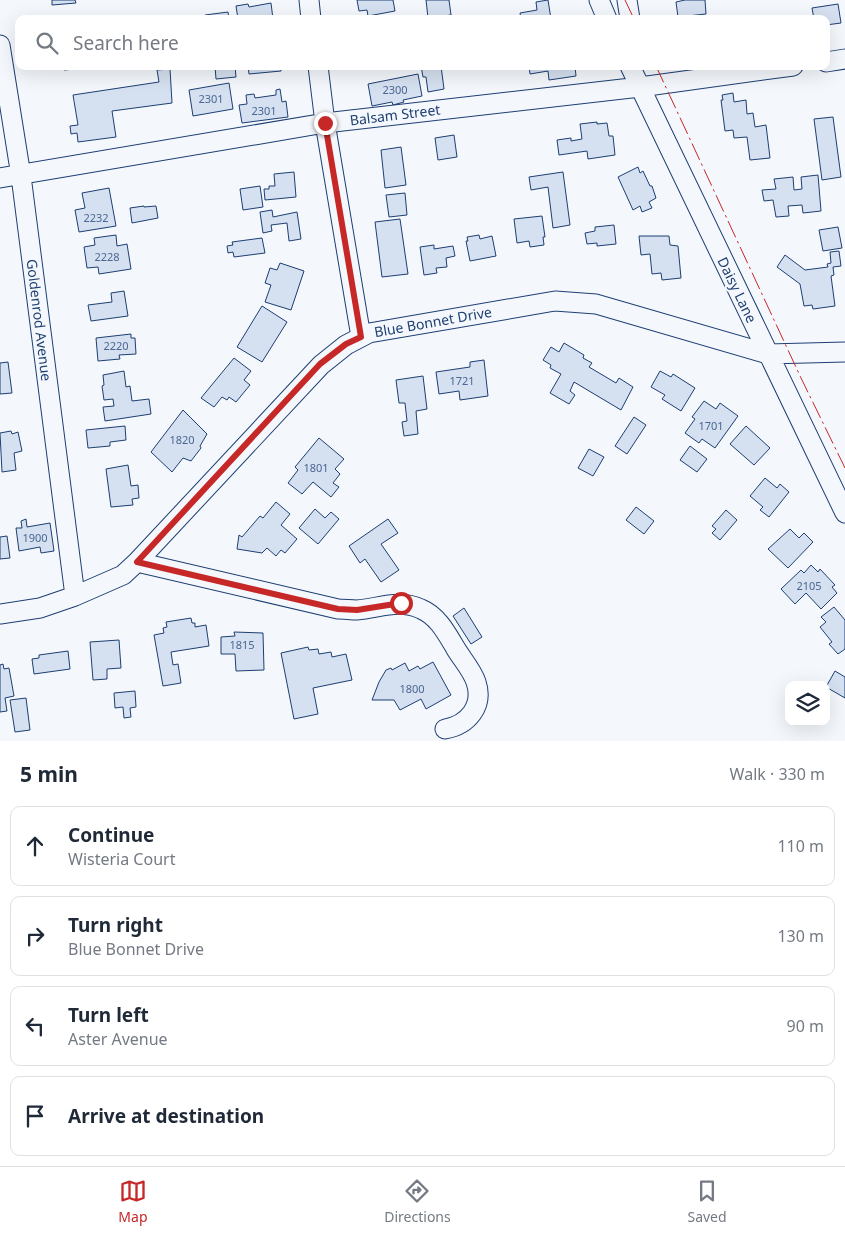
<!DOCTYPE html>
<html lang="en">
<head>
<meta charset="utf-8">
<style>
	body { margin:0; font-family:"Noto Sans",sans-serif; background:#f6f6f7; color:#1f2937 }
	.controls { position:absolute; right:15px; bottom:15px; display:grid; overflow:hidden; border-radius:10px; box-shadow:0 5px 20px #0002 }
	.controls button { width:45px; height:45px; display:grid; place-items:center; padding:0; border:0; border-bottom:1px solid #e0e1e3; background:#fff; color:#1f2937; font:25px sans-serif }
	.stop { position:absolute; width:15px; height:15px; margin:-11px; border:4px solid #c62828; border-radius:50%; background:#fff }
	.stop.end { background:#c62828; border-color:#fff; box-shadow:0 1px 5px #0008 }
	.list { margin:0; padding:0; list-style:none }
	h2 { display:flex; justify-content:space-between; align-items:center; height:65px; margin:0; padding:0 20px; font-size:21px }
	h2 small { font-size:16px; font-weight:400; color:#747a83 }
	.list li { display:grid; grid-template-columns:32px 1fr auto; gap:15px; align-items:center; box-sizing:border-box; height:80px; margin:0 10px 10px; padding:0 10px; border:1px solid #e0e1e3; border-radius:10px }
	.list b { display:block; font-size:19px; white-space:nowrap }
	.list p { margin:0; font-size:16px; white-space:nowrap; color:#747a83 }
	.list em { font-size:16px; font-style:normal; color:#747a83 }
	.icon { flex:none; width:28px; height:28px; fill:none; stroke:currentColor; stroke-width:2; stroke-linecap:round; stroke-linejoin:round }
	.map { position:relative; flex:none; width:845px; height:741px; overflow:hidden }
	.search { position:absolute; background:#fff; box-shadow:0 5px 20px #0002; left:15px; right:15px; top:15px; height:55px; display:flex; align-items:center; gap:12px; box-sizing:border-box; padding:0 18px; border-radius:10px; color:#747a83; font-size:19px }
	.sheet { height:425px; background:#fff }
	nav { display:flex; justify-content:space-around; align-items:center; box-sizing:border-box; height:70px; border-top:1px solid #e0e1e3; background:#fff; font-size:14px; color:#747a83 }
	nav a { display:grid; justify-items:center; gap:2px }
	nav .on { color:#c62828 }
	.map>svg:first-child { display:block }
	.building { fill:#d5e0f0; stroke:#1d3f73 }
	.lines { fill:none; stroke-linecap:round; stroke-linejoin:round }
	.minor-casing { stroke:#1d3f73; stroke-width:21 }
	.minor { stroke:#f4f7fb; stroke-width:19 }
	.power { stroke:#c62828; stroke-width:1; stroke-dasharray:18 4 2.5 4; stroke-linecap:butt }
	.route { stroke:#c62828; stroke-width:6 }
	.labels { text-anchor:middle; stroke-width:4; stroke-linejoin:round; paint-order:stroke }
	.number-label { font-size:11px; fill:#4b6792 }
	.street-label { font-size:14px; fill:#1d3f73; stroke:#f4f7fb }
</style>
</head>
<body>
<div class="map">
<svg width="845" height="741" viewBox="0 0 845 741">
	<rect width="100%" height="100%" fill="#f4f7fb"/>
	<path class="building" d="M52 0H75L76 3 52 5Z
		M357 0H393L395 11 368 16 367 10 359 11Z
		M426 0H449L451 15 428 18Z
		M548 0 551 19H521L520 13 537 10 536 2Z
		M685 0H705L706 14 678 17 676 2Z
		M271 3 273 19H238L236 6 248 4 249 7Z
		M838 4 841 23 826 25V19H814L812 8Z
		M228 12 229 19H205V15Z
		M64 66H86V68L64 70Z
		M215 66H235L236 77 216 79Z
		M248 66H281V71L249 74Z
		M421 66H441L444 89 428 92 426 77H423Z
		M529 66H575L576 76 549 80 548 71 530 74Z
		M170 69 172 103 112 111 116 137 78 142 77 133 71 134 70 126 78 125 73 95 159 82 157 70Z
		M418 74 422 96 403 100 404 102 393 105 392 102 372 106 368 84Z
		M229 83 233 109 193 116 189 90Z
		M280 89 282 102 286 101 288 117 242 123 239 105 247 104 246 95 254 94 255 98 276 95V90Z
		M733 93 734 102 746 100 747 114 753 113 755 127 766 125 770 158 750 160 747 137 734 138 733 130 725 131 721 100H723L722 95Z
		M833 117 841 177 822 180 814 119Z
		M597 122V124L607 123 609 136H613L615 155 588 159 587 151 559 155 557 140 571 138V141L582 139 580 124Z
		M454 135 457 157 438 160 435 138Z
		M401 147 406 185 385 188 381 150Z
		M638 167 640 173 643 171 650 186H652L656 198 649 202 652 208 642 212 640 206 633 210 618 177Z
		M294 172 296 197 265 200 264 189H269V186H275L274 174Z
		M563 172 570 225 553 228 548 187 531 190 529 177Z
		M818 175 821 211 803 213 802 205 788 206 789 216 776 217 773 200 764 201 762 190 776 189 774 179 793 177 794 190 802 189 801 177Z
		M260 186 263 207 243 210 240 189Z
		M109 188 116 226 79 232 75 210 85 208 82 193Z
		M405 193 407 215 389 217 386 195Z
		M144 206V207L156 206 158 218 132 223 130 208Z
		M272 210 273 217 297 212 301 239 289 241 287 223 271 225 272 231 263 233 260 212Z
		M542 216 545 237H543L544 245 530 247 529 241 517 243 514 219Z
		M400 219 408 274 382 277 375 222Z
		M614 225 616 244 597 246V243L587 244 585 233 595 231V227Z
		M838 227 842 248 823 251 819 230Z
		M116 235 117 246 127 244 131 269 99 274 98 267 87 268 84 247 95 245 94 238Z
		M479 235 480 239 492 236 496 256 470 261 466 241H468L467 237Z
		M639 236H669L670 245 678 246 681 278 662 280 661 273 652 274 650 254 641 255Z
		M262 238 265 253 234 257 233 252 228 253 227 246 233 245 232 242Z
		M434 245V249L453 246 455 256 446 258 447 267 436 268 437 273 424 275 420 247Z
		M839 251 841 266 833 267 834 275 831 276 835 306 813 309 812 305 804 306 800 284 777 267 785 255 805 270 828 267 827 264 831 263 830 252Z
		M280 263 304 271 291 310 265 302 271 285 265 283 270 268 277 270Z
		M124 291 128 316 91 321 88 305 112 302 111 293Z
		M262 306 287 322 262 362 237 347Z
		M131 334V338H135L136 354 119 355 120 359 98 361 96 338Z
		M564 343 584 355 583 358 592 363 589 367 616 383 619 378 633 387 621 410 574 382 570 391 575 395 569 404 550 393 561 374 550 368 551 365 543 360 551 347 559 352Z
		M234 358 251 371 244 380 250 385 236 402 229 397 227 400 222 397 214 407 201 398Z
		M484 360 488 396 460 400 459 391 439 394 436 372 470 367V362Z
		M8 362 12 393 0 394V363Z
		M124 371 126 387 130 386 132 401 149 399 151 414 105 421 103 407 114 406 113 399 104 400 102 386 104 385 103 375Z
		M660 371 671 377 673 374 695 388 681 411 662 399 665 395 651 387Z
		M423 376 427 409 416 411 418 434 404 436 402 422 407 421 405 403H399L396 380Z
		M704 401 716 409 720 403 738 416 715 448 702 439 699 443 685 433 695 419 692 417Z
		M183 410 207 434 200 446 201 448 191 461 183 458 172 472 151 452Z
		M634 417 646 425 627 454 615 446Z
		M125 426 126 440 110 442V446L88 448 86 430Z
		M746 426 770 448 754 465 730 444Z
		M11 431 12 434 18 432 22 451 14 453 16 470 2 472 0 433Z
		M319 438 344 459 335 469 340 474 333 483 339 487 331 497 313 482 302 494 288 483 298 470 295 467Z
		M690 446 707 459 697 472 680 460Z
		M589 449 604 457 593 476 578 468Z
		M128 465 131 486 138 485 139 498 132 499 133 505 111 507 106 469Z
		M765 478 777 488 780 484 789 492 769 517 760 510 763 507 750 496Z
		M276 502 290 514 281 525 297 539 285 553 281 550 276 556 267 548 262 553 237 549 239 535 242 537 260 516 263 518Z
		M636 507 654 521 644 534 626 520Z
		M315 509 325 518 331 512 339 519 318 544 299 528Z
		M726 510 737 520 720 540 712 533 716 529 712 526Z
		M26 519 27 527 50 523 54 551 41 553 40 547 19 551 16 528H22L21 521Z
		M388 519 398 533 381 544 399 570 381 582 365 559 360 563 349 546Z
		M790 529 799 538 804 533 813 542 788 568 768 549Z
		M7 536 10 558 0 559V537Z
		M811 565 818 572 820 569 835 585 832 587 837 593 821 609 806 593 795 604 781 589 801 570 804 573Z
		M834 607 845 620V649L838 654 829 644 832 642 820 627 826 622 821 617Z
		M464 608 482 637 471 644 453 616Z
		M191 618 192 623H195V627L206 625 209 646 171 652 173 665 178 664 181 683 163 686 154 635 164 633 163 628 167 627 166 622Z
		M234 632 263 633 264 670 236 671 235 654H221V637L235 636Z
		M119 640 121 668 107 669V679L93 680 90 642Z
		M308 647 309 650 318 649 319 654 331 652 332 657 346 654 352 680 313 688 318 714 294 719 281 653Z
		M68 651 70 669 34 674 32 659 39 658V655Z
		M433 662 451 695 426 709 421 699 400 710 394 700H372L379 682 386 670 391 668 392 670 405 663 409 671 418 666 420 669Z
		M3 664 4 669 9 668 14 696 5 698 7 711 0 712V665Z
		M835 671 845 677V698L826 687Z
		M135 691 136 707 130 708 131 717 124 718 123 707 115 708 114 693Z
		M26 698 30 730 15 732 10 700Z"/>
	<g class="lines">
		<g class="minor-casing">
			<path id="minor" d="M309 0 311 19
				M599 0 607 19
				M627 0 630 19
				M0 45 21 176 75 596
				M826 62 845 59
				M318 66 325 123 361 337
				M630 66 845 513
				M0 178 325 123 640 87 793 66
				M137 562 338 609C344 609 351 610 357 610 380 608 399 599 421 609 438 616 447 634 456 649 462 659 472 670 476 682 484 706 468 725 445 729
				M0 614 40 608 75 596 123 575 137 562 321 365 346 345 369 333 555 301 596 304 768 354 845 352"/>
		</g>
		<use href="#minor" class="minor"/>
		<path class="power" d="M625 0 634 19
			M656 66 801 378 845 468"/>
	</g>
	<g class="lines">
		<path class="route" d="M325 123 361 337 346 344 320 364 137 562 338 609 357 610 401 603"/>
	</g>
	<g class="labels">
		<g class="number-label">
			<text x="395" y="94">2300</text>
			<text x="211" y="103">2301</text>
			<text x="264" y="115">2301</text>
			<text x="96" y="222">2232</text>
			<text x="107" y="261">2228</text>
			<text x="116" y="350">2220</text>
			<text x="462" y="385">1721</text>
			<text x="711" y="430">1701</text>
			<text x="182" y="444">1820</text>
			<text x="316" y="472">1801</text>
			<text x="35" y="542">1900</text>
			<text x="809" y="590">2105</text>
			<text x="242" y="649">1815</text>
			<text x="412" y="693">1800</text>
		</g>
		<g class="street-label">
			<text transform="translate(395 115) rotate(-7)" y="5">Balsam Street</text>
			<text transform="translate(737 290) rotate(64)" y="5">Daisy Lane</text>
			<text transform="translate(39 320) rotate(83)" y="5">Goldenrod Avenue</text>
			<text transform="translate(433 322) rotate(-10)" y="5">Blue Bonnet Drive</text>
		</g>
	</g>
</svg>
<div class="controls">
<button><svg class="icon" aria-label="layers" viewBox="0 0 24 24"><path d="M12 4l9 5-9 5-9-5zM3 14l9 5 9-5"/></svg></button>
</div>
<div class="stop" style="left:401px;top:603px"></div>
<div class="stop end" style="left:325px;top:123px"></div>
<div class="search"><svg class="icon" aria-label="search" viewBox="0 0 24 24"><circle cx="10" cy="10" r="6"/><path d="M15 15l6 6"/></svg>Search here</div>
</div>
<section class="sheet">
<h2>5 min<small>Walk · 330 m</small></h2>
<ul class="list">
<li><svg class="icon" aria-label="ahead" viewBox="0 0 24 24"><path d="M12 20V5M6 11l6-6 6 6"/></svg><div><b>Continue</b><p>Wisteria Court</p></div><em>110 m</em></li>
<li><svg class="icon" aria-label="right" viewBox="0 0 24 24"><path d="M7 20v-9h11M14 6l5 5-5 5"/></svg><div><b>Turn right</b><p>Blue Bonnet Drive</p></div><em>130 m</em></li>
<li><svg class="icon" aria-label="left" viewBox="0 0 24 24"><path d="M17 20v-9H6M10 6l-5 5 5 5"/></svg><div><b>Turn left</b><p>Aster Avenue</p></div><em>90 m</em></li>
<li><svg class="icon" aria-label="arrive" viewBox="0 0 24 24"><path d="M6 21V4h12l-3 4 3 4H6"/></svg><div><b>Arrive at destination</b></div></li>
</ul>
</section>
<nav>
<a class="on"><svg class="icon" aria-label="map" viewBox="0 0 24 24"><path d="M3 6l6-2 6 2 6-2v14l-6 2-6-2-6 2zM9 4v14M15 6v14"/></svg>Map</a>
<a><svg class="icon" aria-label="directions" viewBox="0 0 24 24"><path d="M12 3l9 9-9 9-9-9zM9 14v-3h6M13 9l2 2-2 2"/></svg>Directions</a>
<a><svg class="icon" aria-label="saved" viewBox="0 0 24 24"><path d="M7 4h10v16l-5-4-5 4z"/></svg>Saved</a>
</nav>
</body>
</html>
